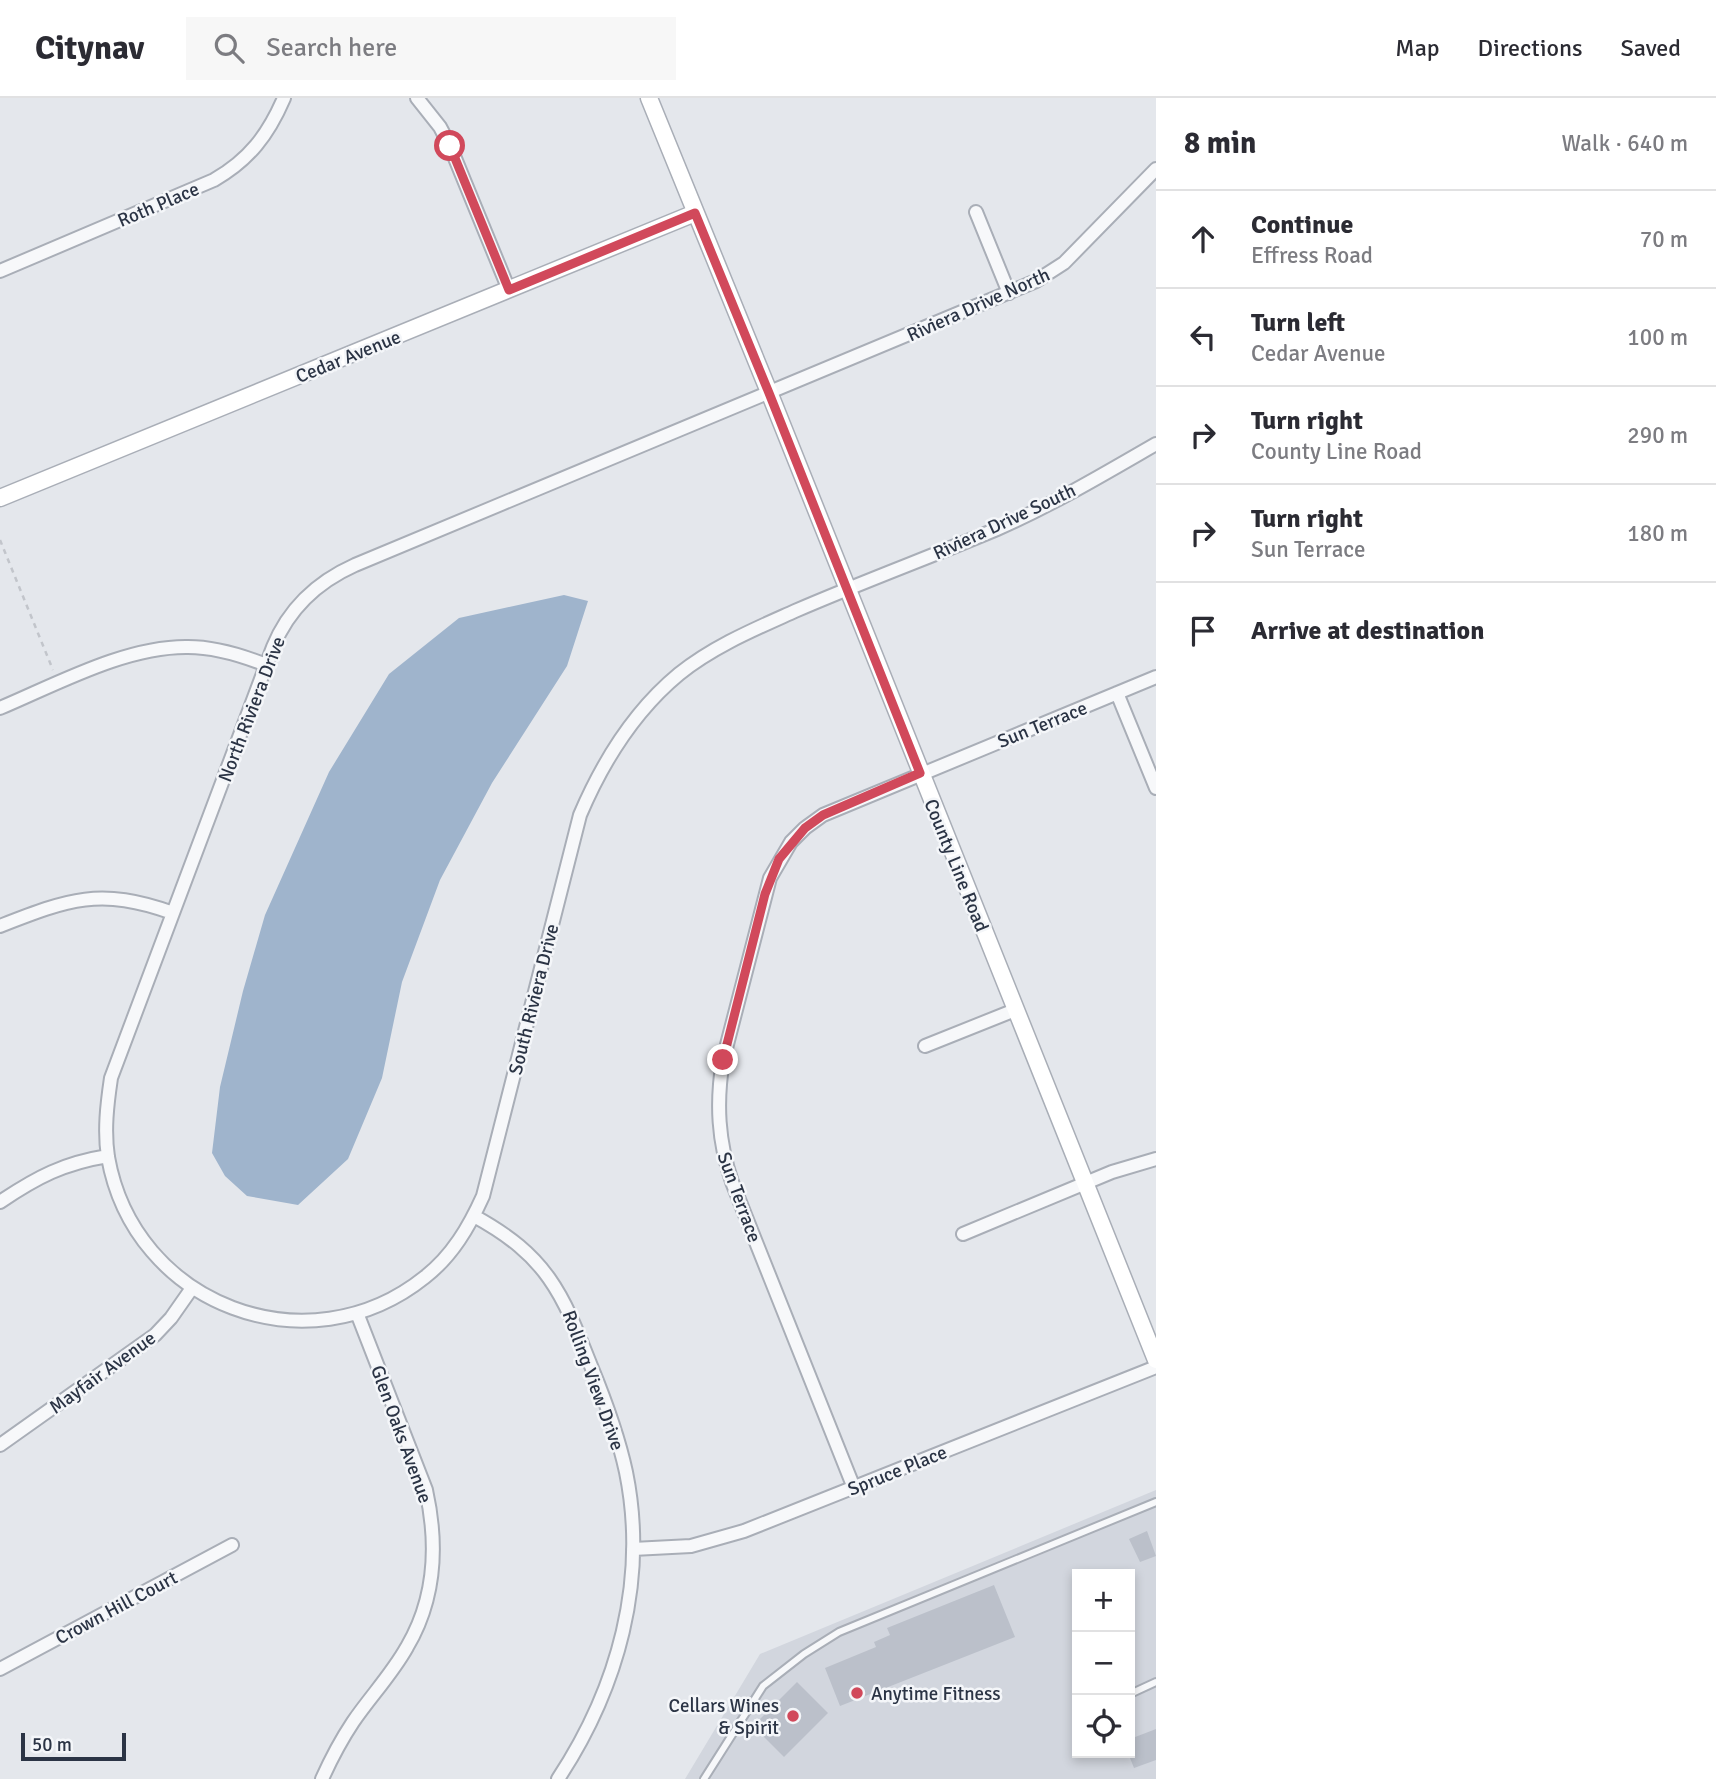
<!DOCTYPE html>
<html lang="en">
<head>
<meta charset="utf-8">
<style>
	body { margin:0; font-family:Signika,sans-serif; background:#f7f7f7; color:#2b2b33 }
	.controls { position:absolute; right:21px; bottom:21px; display:grid; overflow:hidden; border-radius:0px; box-shadow:0 4px 10px #0003 }
	.controls button { width:63px; height:63px; display:grid; place-items:center; padding:0; border:0; border-bottom:2px solid #e1e1e2; background:#fff; color:#2b2b33; font:35px sans-serif }
	.scale { position:absolute; left:21px; bottom:18px; width:105px; box-sizing:border-box; padding-left:7px; border:4px solid #2b3445; border-top:0; font-size:19px; line-height:24px; white-space:nowrap; color:#2b3445; -webkit-text-stroke:5px #f4f6f9; paint-order:stroke }
	.stop { position:absolute; width:21px; height:21px; margin:-16px; border:5px solid #d1495b; border-radius:50%; background:#fff }
	.stop.end { background:#d1495b; border-color:#fff; box-shadow:0 2px 7px #0008 }
	.list { margin:0; padding:0; list-style:none }
	h2 { display:flex; justify-content:space-between; align-items:center; height:91px; margin:0; padding:0 28px; font-size:30px }
	h2 small { font-size:23px; font-weight:400; color:#7c7c81 }
	.list li { display:grid; grid-template-columns:46px 1fr auto; gap:21px; align-items:center; box-sizing:border-box; height:98px; padding:0 28px; border-top:2px solid #e1e1e2 }
	.list b { display:block; font-size:26px; white-space:nowrap }
	.list p { margin:0; font-size:23px; white-space:nowrap; color:#7c7c81 }
	.list em { font-size:23px; font-style:normal; color:#7c7c81 }
	.icon { flex:none; width:38px; height:38px; fill:none; stroke:currentColor; stroke-width:2; stroke-linecap:round; stroke-linejoin:round }
	.map { position:relative; flex:none; width:1156px; height:1681px; overflow:hidden }
	header { display:flex; align-items:center; gap:42px; box-sizing:border-box; height:98px; padding:0 35px; background:#fff; border-bottom:2px solid #e1e1e2 }
	header strong { font-size:33px }
	nav { display:flex; gap:38px; margin-inline-start:auto; font-size:24px }
	.search { width:490px; height:63px; background:#f7f7f7; display:flex; align-items:center; gap:18px; box-sizing:border-box; padding:0 24px; border-radius:0px; color:#7c7c81; font-size:26px }
	main { display:flex }
	aside { flex:1; background:#fff }
	.map>svg:first-child { display:block }
	.built { fill:#d2d6de; fill-rule:evenodd }
	.water { fill:#9fb4cc }
	.building { fill:#bbc0ca }
	.lines { fill:none; stroke-linecap:round; stroke-linejoin:round }
	.lane-casing { stroke:#a9aeb7; stroke-width:10 }
	.street-casing { stroke:#a9aeb7; stroke-width:16 }
	.secondary-casing { stroke:#a9aeb7; stroke-width:19 }
	.path { stroke:#c2c5cb; stroke-width:2.5; stroke-dasharray:5 5; stroke-linecap:butt }
	.lane { stroke:#f7f8fa; stroke-width:6 }
	.street { stroke:#f7f8fa; stroke-width:12 }
	.secondary { stroke:#fff; stroke-width:16 }
	.route { stroke:#d1495b; stroke-width:9 }
	.poi-dot { fill:#d1495b; stroke:#f4f6f9; stroke-width:2.5 }
	.labels { text-anchor:middle; stroke-width:5; stroke-linejoin:round; paint-order:stroke }
	.street-label { font-size:19px; fill:#2b3445; stroke:#f4f6f9 }
	.poi-label { font-size:19px; fill:#2b3445; stroke:#f4f6f9; text-anchor:start }
</style>
</head>
<body>
<header>
<strong>Citynav</strong>
<div class="search"><svg class="icon" aria-label="search" viewBox="0 0 24 24"><circle cx="10" cy="10" r="6"/><path d="M15 15l6 6"/></svg>Search here</div>
<nav><a>Map</a><a>Directions</a><a>Saved</a></nav>
</header>
<main>
<div class="map">
<svg width="1156" height="1681" viewBox="0 0 1156 1681">
	<rect width="100%" height="100%" fill="#e4e7ec"/>
	<path class="built" d="M1156 1392V1681H685L760 1556ZM1077 1476H1130V1655H1077Z"/>
	<path class="water" d="M564 497 588 503 567 568 492 685 440 782 402 884 382 980 348 1061 298 1107 247 1098 225 1078 212 1055 220 989 243 893 265 817 329 674 389 576 459 520Z"/>
	<path class="building" d="M1147 1433 1156 1458 1140 1464 1129 1441Z
		M994 1487 1015 1539 840 1608 825 1570 876 1549 874 1544 890 1537 887 1530Z
		M797 1584 828 1615 784 1659 753 1628Z
		M1156 1631V1662L1134 1670 1128 1655 1130 1641Z"/>
	<g class="lines">
		<g class="lane-casing">
			<path id="lane" d="M1130 1596 1156 1584
				M704 1681 763 1588 804 1556 839 1534 1156 1404"/>
		</g>
		<g class="street-casing">
			<path id="street" d="M417 0 440 29 450 48 509 192
				M1156 71 1064 165 1036 183 355 467C317 484 289 510 273 549L111 980C107 1007 104 1033 108 1059 134 1207 308 1273 425 1179 452 1158 469 1129 483 1098L580 717C603 663 633 614 679 576 714 548 755 531 795 513 862 484 930 459 997 431 1052 407 1104 376 1156 346
				M976 114 1009 195
				M0 173 214 82C249 62 268 37 284 0
				M1117 595 1156 690
				M0 610C57 586 126 548 188 549 215 549 241 557 266 567
				M0 828C69 801 100 789 173 815
				M925 948 1015 912
				M0 1104C37 1079 64 1065 108 1058
				M474 1118C547 1158 562 1194 591 1268 605 1302 618 1337 626 1374 648 1482 618 1590 558 1681
				M963 1136 1112 1074 1156 1061
				M0 1347 155 1237 171 1220 192 1190
				M854 1390 732 1084C718 1043 716 1005 723 962L770 780 791 744 805 730 823 717 1156 579
				M633 1451 691 1448 744 1433 1156 1269
				M0 1571 232 1447
				M322 1681C331 1661 341 1642 353 1624 370 1599 392 1576 407 1549 436 1500 438 1446 426 1392L357 1215"/>
		</g>
		<g class="secondary-casing">
			<path id="secondary" d="M649 0 769 294 1156 1262
				M0 400 695 115"/>
		</g>
		<path class="path" d="M0 442 53 572"/>
		<use href="#lane" class="lane"/>
		<use href="#street" class="street"/>
		<use href="#secondary" class="secondary"/>
	</g>
	<g class="lines">
		<path class="route" d="M450 48 509 192 695 115 769 295 920 675 823 717 805 730 779 761 765 796 723 962"/>
	</g>
	<g class="poi-dot">
		<circle cx="857" cy="1595" r="7"/>
		<circle cx="793" cy="1618" r="7"/>
	</g>
	<g class="labels">
		<g class="street-label">
			<text transform="translate(158 106) rotate(-23)" y="7">Roth Place</text>
			<text transform="translate(978 206) rotate(-24)" y="7">Riviera Drive North</text>
			<text transform="translate(348 258) rotate(-22)" y="7">Cedar Avenue</text>
			<text transform="translate(1004 423) rotate(-25)" y="7">Riviera Drive South</text>
			<text transform="translate(251 611) rotate(-69)" y="7">North Riviera Drive</text>
			<text transform="translate(1042 626) rotate(-22)" y="7">Sun Terrace</text>
			<text transform="translate(957 767) rotate(68)" y="7">County Line Road</text>
			<text transform="translate(533 901) rotate(-76)" y="7">South Riviera Drive</text>
			<text transform="translate(740 1099) rotate(70)" y="7">Sun Terrace</text>
			<text transform="translate(102 1274) rotate(-36)" y="7">Mayfair Avenue</text>
			<text transform="translate(594 1282) rotate(70)" y="7">Rolling View Drive</text>
			<text transform="translate(402 1336) rotate(70)" y="7">Glen Oaks Avenue</text>
			<text transform="translate(897 1372) rotate(-22)" y="7">Spruce Place</text>
			<text transform="translate(116 1509) rotate(-28)" y="7">Crown Hill Court</text>
		</g>
		<g class="poi-label">
			<text x="871" y="1602">Anytime Fitness</text>
			<text x="779" y="1614" text-anchor="end">Cellars Wines<tspan x="779" dy="22">&amp; Spirit</tspan></text>
		</g>
	</g>
</svg>
<div class="controls">
<button>+</button>
<button>−</button>
<button><svg class="icon" aria-label="locate" viewBox="0 0 24 24"><circle cx="12" cy="12" r="6"/><path d="M12 2v4M12 18v4M2 12h4M18 12h4"/></svg></button>
</div>
<div class="scale">50 m</div>
<div class="stop" style="left:450px;top:48px"></div>
<div class="stop end" style="left:723px;top:962px"></div>
</div>
<aside>
<h2>8 min<small>Walk · 640 m</small></h2>
<ul class="list">
<li><svg class="icon" aria-label="ahead" viewBox="0 0 24 24"><path d="M12 20V5M6 11l6-6 6 6"/></svg><div><b>Continue</b><p>Effress Road</p></div><em>70 m</em></li>
<li><svg class="icon" aria-label="left" viewBox="0 0 24 24"><path d="M17 20v-9H6M10 6l-5 5 5 5"/></svg><div><b>Turn left</b><p>Cedar Avenue</p></div><em>100 m</em></li>
<li><svg class="icon" aria-label="right" viewBox="0 0 24 24"><path d="M7 20v-9h11M14 6l5 5-5 5"/></svg><div><b>Turn right</b><p>County Line Road</p></div><em>290 m</em></li>
<li><svg class="icon" aria-label="right" viewBox="0 0 24 24"><path d="M7 20v-9h11M14 6l5 5-5 5"/></svg><div><b>Turn right</b><p>Sun Terrace</p></div><em>180 m</em></li>
<li><svg class="icon" aria-label="arrive" viewBox="0 0 24 24"><path d="M6 21V4h12l-3 4 3 4H6"/></svg><div><b>Arrive at destination</b></div></li>
</ul>
</aside>
</main>
</body>
</html>
